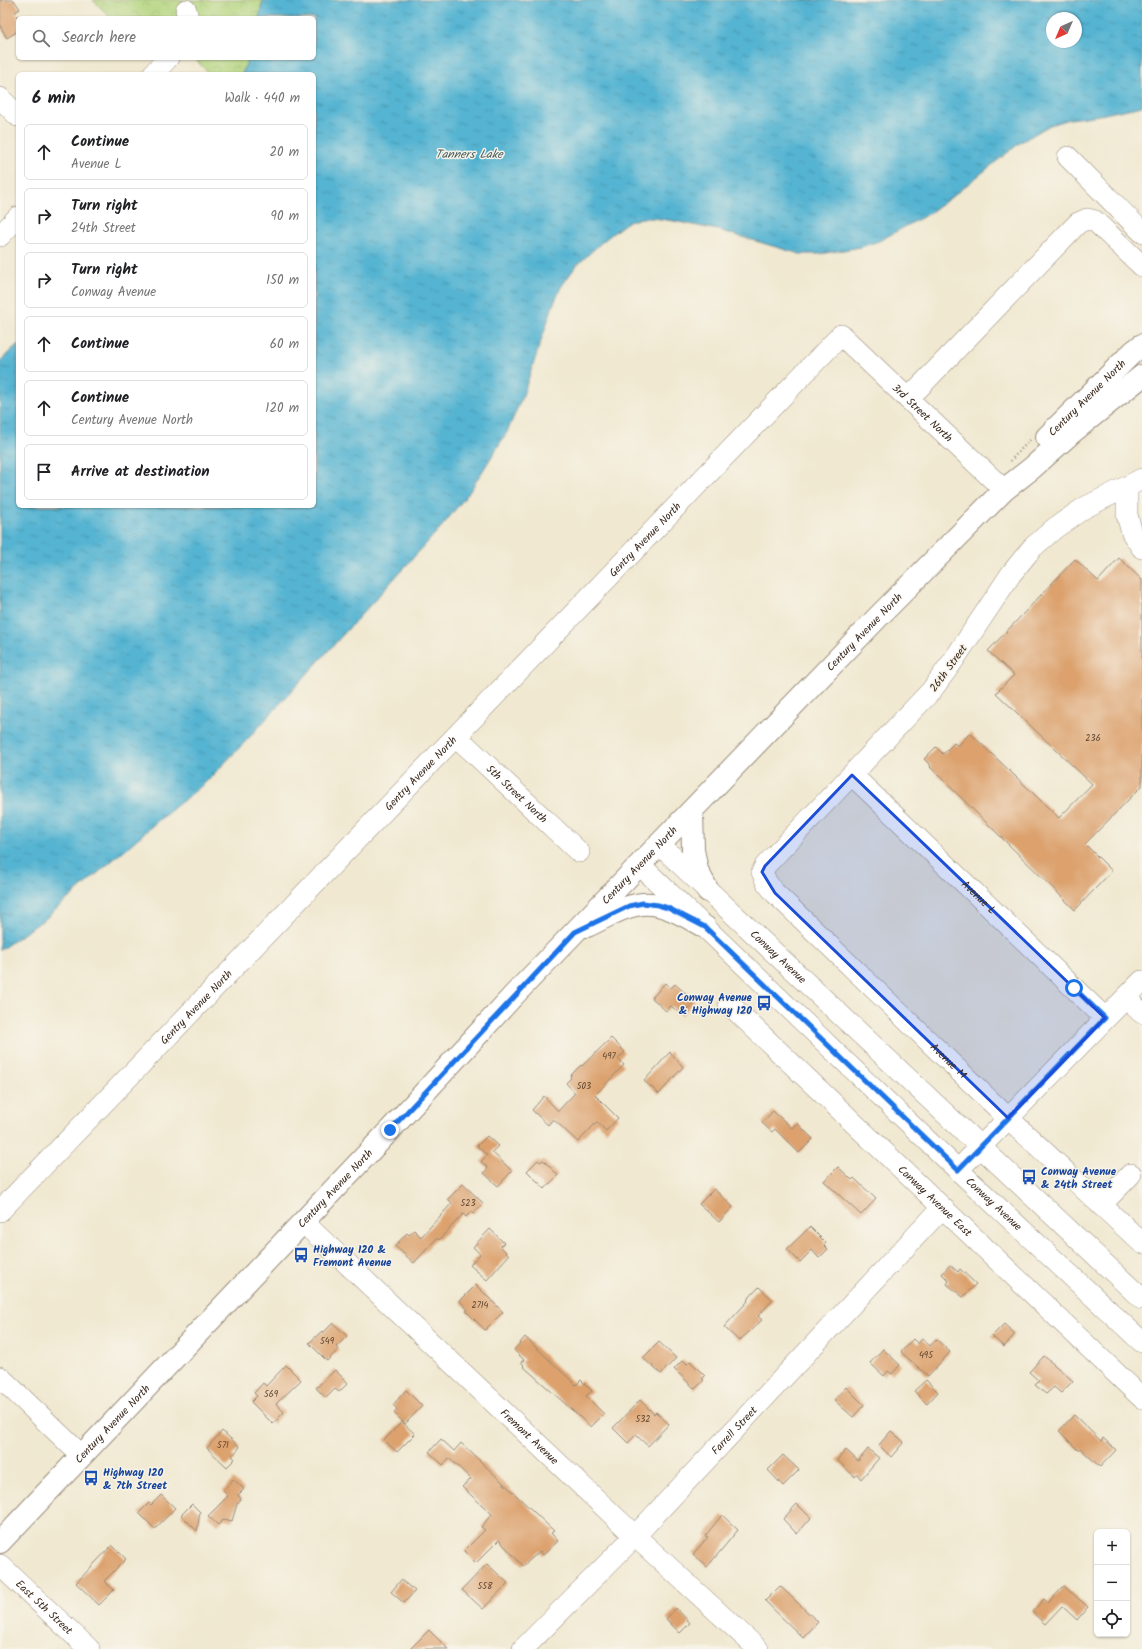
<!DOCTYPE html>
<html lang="en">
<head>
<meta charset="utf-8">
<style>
	body { margin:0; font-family:Kalam,sans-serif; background:#f6f6f6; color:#202124 }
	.controls { position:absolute; right:12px; bottom:12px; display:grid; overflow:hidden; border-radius:6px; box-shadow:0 1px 3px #0004 }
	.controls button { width:36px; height:36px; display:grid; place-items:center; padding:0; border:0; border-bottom:1px solid #e0e0e0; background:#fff; color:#202124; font:20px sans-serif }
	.compass { position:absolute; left:1046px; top:12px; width:36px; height:36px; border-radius:50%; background:#fff; box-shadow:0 1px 3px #0004; rotate:224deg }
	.stop { position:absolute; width:12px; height:12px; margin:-9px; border:3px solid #1a73e8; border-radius:50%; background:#fff }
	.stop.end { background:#1a73e8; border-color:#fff; box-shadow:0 1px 4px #0008 }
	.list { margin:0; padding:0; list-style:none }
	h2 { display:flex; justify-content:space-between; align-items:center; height:52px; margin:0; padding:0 16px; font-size:17px }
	h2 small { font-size:13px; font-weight:400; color:#757577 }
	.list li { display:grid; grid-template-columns:26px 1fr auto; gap:12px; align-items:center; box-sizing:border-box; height:56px; margin:0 8px 8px; padding:0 8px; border:1px solid #e0e0e0; border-radius:6px }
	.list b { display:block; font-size:15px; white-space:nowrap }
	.list p { margin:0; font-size:13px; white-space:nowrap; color:#757577 }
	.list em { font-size:13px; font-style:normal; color:#757577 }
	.icon { flex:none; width:22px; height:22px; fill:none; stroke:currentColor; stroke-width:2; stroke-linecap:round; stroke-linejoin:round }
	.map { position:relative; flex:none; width:1142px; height:1649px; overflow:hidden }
	.search { position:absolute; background:#fff; box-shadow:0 1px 3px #0004; left:16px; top:16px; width:300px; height:44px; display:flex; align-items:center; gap:10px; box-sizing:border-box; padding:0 14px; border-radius:6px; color:#757577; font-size:15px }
	.panel { position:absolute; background:#fff; box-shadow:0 1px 3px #0004; left:16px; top:72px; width:300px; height:436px; border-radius:6px }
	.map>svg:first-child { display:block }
	.park { fill:url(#park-crowns); stroke:#767f4e }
	.water { fill:url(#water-ripples); stroke:#486f78; fill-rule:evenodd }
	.building { fill:#dca16d }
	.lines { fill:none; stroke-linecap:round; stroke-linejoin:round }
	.minor-casing { stroke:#968977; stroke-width:22 }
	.major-casing { stroke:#968977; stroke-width:24 }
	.path { stroke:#968977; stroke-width:2.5; stroke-dasharray:1 3; stroke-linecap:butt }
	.minor { stroke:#fff; stroke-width:21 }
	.major { stroke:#fff; stroke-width:22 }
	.route { stroke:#1a73e8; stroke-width:5 }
	.marked { fill:#1d4ed8; fill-opacity:0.2; stroke:#1d4ed8; stroke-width:3; stroke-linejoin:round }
	.labels { text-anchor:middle; stroke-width:3; stroke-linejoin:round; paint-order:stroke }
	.number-label { font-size:9px; fill:#634832 }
	.street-label { font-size:11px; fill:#3b2a1e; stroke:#f7f3e8 }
	.transit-label { font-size:11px; font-weight:bold; fill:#164399; stroke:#f7f3e8; text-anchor:start }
	.water-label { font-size:12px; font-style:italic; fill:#445a5d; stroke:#f7f3e8 }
</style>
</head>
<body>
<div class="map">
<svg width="1142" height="1649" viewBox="0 0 1142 1649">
	<defs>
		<pattern id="park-crowns" width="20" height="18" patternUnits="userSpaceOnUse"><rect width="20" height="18" fill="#b2d47d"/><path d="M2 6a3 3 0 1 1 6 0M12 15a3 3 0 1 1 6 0" fill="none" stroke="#9ab66c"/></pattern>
		<pattern id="water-ripples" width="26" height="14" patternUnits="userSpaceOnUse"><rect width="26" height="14" fill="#54b4d2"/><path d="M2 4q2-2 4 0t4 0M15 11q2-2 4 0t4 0" fill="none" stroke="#4793aa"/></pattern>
	</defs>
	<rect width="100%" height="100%" fill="#f7f3e8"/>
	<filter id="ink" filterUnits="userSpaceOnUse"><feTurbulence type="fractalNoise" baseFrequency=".025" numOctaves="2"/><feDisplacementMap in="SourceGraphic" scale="8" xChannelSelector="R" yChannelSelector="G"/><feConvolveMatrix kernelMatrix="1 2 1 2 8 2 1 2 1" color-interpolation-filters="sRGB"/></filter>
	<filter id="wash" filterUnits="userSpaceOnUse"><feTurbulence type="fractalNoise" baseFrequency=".012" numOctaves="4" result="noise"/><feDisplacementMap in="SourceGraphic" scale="16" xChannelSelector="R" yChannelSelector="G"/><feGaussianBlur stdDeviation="0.9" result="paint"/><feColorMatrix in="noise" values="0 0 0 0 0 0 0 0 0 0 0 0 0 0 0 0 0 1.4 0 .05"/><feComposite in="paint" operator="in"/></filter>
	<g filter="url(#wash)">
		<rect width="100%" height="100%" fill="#f0e8d0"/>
		<path class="park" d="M93 0H263L259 18H111Z
			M194 58H248L242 74H210Z"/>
		<path class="water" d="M263 0H1142V106L1100 115 1070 119 1050 125 1021 142 949 199 928 214 879 241 861 247 819 254H800L718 230 674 221 654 218H641L626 223 603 241 576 266 561 287 552 308 523 395 507 432 470 491 443 525 246 741 205 783 160 819 46 918 0 950V361L18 344V506H314V74H242L248 58H314V18H259ZM1052 18H1076V42H1052Z"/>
		<g id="blocks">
			<path class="building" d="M0 0H14L20 9 15 12 18 17V31L7 38 0 26Z
				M1119 558 1142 580V786L1085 844 1112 871 1075 910 930 767 931 766 924 759 936 747 943 754 954 743 958 746 970 733 1059 818 1092 784 996 693 1014 675 988 651 1075 559 1098 581Z
				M665 983 671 988 675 984 694 1001 682 1015 671 1006 666 1011 652 998Z
				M611 1038 625 1052 618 1059 624 1065 595 1095 618 1118 606 1131 597 1122 578 1142 553 1119 548 1125 532 1110 544 1096 558 1111 575 1093 566 1083 571 1078 570 1076 581 1065 582 1066Z
				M670 1052 683 1067 659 1094 644 1081Z
				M773 1111 792 1128 797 1123 813 1139 799 1153 775 1129 772 1132 762 1123Z
				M487 1136 498 1146 492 1152 512 1171 498 1186 484 1173 488 1168 481 1162 487 1155 477 1146Z
				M538 1160 540 1162 543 1160 558 1175 545 1189 527 1171Z
				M838 1167 852 1180 854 1178 876 1199 861 1215 824 1181Z
				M463 1184 483 1203 473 1214 471 1212 466 1217 463 1214 439 1240 437 1238 414 1263 395 1246 407 1233 409 1235 414 1230 421 1237 452 1203 448 1199Z
				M714 1189 733 1207 719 1222 699 1204Z
				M810 1227 826 1243 824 1245 828 1249 819 1258 812 1250 800 1262 787 1249Z
				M490 1229 504 1243 500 1246 509 1255 487 1280 470 1265 480 1254 473 1247Z
				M950 1265 958 1272 960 1269 976 1284 963 1297 947 1284 949 1281 942 1274Z
				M476 1285 503 1312 485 1330 466 1311 468 1310 460 1301Z
				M759 1287 773 1300 758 1316 762 1320 739 1341 724 1327 748 1301 747 1300Z
				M333 1323 347 1336 336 1347 339 1349 327 1361 309 1343 322 1331 323 1333Z
				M1004 1324 1015 1334 1004 1347 992 1336Z
				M525 1337 576 1385 581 1380 592 1391 586 1396 604 1414 591 1427 523 1366 524 1365 521 1362 524 1360 514 1350Z
				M913 1339 918 1344 922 1339 930 1346 936 1339 950 1352 928 1376 901 1352Z
				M659 1342 676 1358 661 1374 643 1358Z
				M883 1349 900 1365 892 1374 888 1371 884 1376 870 1363Z
				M1044 1356 1073 1381 1061 1393 1054 1387 1046 1394 1035 1385 1039 1381 1029 1372Z
				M683 1360 687 1364 690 1361 705 1376 702 1379 704 1380 695 1389 674 1369Z
				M286 1365 301 1380 276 1404 284 1412 273 1424 251 1402 257 1396 254 1393 263 1383 266 1386Z
				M335 1370 348 1383 339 1392 335 1389 326 1398 316 1388Z
				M926 1380 938 1392 927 1404 914 1391Z
				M846 1387 864 1405 853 1417 834 1400Z
				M406 1390 422 1406 405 1424 394 1413 397 1409 393 1405Z
				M640 1400 654 1414 656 1412 669 1424 648 1446 636 1435 628 1443 613 1428Z
				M1074 1415 1101 1441 1103 1438 1116 1450 1100 1467 1080 1448 1078 1450 1059 1431Z
				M402 1422 415 1434 397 1452 384 1440Z
				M222 1431 240 1447 232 1456 235 1459 227 1467 207 1448Z
				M891 1431 904 1442 891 1457 879 1445Z
				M441 1439 454 1451 461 1443 554 1531 551 1533 558 1541 543 1555 540 1551 523 1566 499 1540 476 1563 464 1551 485 1530 481 1527 492 1514 462 1487 471 1479 449 1458 443 1465 429 1452Z
				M868 1449 879 1458 861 1479 857 1474 855 1477 837 1460 846 1450 858 1461Z
				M783 1455 799 1470 783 1486 768 1470Z
				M233 1479 244 1489 238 1495 241 1499 237 1504 232 1521 224 1519 218 1525 208 1516 228 1496 223 1491Z
				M161 1495 175 1508 155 1529 139 1513 149 1503 151 1505Z
				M192 1504 200 1512 197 1531 181 1515Z
				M797 1504 811 1518 797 1534 783 1519Z
				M722 1515 738 1530 707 1567 693 1554 708 1537 705 1536Z
				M112 1545 126 1559 104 1581 114 1590 99 1605 76 1583Z
				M487 1564 508 1583 483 1609 462 1590Z
				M401 1580 415 1591 404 1603 391 1592Z
				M780 1586 818 1622 803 1638 765 1601Z
				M1064 1586 1088 1607 1077 1620 1062 1606 1045 1624 1032 1612 1044 1599 1048 1603Z
				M676 1608 690 1623 680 1633 666 1619Z
				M429 1630 448 1649H410Z"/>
		</g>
	</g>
	<g filter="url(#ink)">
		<use href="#blocks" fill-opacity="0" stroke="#968977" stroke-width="1"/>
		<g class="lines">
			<g class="minor-casing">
				<g id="minor">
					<path d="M186 10 188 18"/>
					<path d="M153 74 168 58"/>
					<path d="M0 98 18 116"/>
					<path d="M1068 157 1142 232"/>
					<path d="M0 236 18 217"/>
					<path d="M908 399 1078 223 1087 219 1095 221 1142 266"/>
					<path id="s1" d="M1142 479 1084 508 1055 528 1032 548 1011 574 953 661 931 691 765 866 762 872 767 883 775 893 1008 1118 1142 1243"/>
					<path d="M1127 487V515L1132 533 1142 548"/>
					<path id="s2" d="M456 736 579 852"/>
					<path id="s3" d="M852 775 1105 1018"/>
					<path id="s4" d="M659 844 1142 1299"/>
					<path id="s5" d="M640 865 958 1170 1142 1342"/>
					<path d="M1126 998 1142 1013"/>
					<path id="s6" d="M729 1004 1142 1398"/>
					<path d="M958 1170 1142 981"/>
					<path d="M1101 1205 1131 1174"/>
					<path id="s7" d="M0 1211 841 335 1004 490"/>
					<path id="s8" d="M303 1222 635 1536 758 1649"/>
					<path d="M0 1377 82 1456"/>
					<path id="s9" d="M0 1565 89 1649"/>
					<path id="s10" d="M523 1649 635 1536 942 1208"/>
				</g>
			</g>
			<g class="major-casing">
				<g id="major">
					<path id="s11" d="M1047 437 1133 352 1142 345"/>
					<path d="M692 811 693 850 697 870 708 891"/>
					<path d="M587 926C603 919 619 908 636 905 660 899 685 916 705 927"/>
					<path id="s12" d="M0 1542 390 1130 513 996 879 616 1004 490 1032 468 1070 434 1142 376"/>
				</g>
			</g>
			<path class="path" d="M1010 461 1030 440"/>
			<use href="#minor" class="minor"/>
			<use href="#major" class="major"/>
		</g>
	</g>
	<g class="lines" filter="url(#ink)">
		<path class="route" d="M390 1130 575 932 629 906 643 903 658 905 668 908 705 927 958 1170 1105 1018 1074 988"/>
	</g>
	<path class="marked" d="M852 775 1105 1018 1008 1118 775 893 762 872 765 866Z"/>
	<defs>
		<g id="bus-bare" transform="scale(1.2)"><path d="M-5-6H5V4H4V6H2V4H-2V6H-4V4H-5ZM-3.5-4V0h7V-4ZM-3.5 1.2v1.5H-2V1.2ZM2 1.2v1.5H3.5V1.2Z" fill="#1a4fb4" stroke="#f7f3e8" stroke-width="2.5" paint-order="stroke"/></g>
	</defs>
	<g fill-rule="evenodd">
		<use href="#bus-bare" x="764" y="1003"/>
		<use href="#bus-bare" x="1029" y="1177"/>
		<use href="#bus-bare" x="301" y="1255"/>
		<use href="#bus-bare" x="91" y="1478"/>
	</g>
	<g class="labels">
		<g class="number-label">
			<text x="1093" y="741">236</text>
			<text x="609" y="1059">497</text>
			<text x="584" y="1089">503</text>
			<text x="468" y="1206">523</text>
			<text x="480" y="1308">2714</text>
			<text x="327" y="1344">549</text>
			<text x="926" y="1358">495</text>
			<text x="271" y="1397">569</text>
			<text x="643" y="1422">532</text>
			<text x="223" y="1448">571</text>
			<text x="485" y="1589">558</text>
		</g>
		<g class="street-label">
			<text dy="4" stroke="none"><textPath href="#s11" startOffset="56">Century Avenue North</textPath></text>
			<text dy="4" stroke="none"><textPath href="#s7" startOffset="1327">3rd Street North</textPath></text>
			<text dy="4" stroke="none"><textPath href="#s7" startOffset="931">Gentry Avenue North</textPath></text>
			<text dy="4" stroke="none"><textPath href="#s12" startOffset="1255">Century Avenue North</textPath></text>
			<text transform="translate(948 668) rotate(-54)" y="4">26th Street</text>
			<text dy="4" stroke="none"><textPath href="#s7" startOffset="607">Gentry Avenue North</textPath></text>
			<text dy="4" stroke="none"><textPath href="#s2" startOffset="84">5th Street North</textPath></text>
			<text dy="4" stroke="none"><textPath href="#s12" startOffset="931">Century Avenue North</textPath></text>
			<text dy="4" stroke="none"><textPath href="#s3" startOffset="176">Avenue L</textPath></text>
			<text dy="4" stroke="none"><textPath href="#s4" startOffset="164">Conway Avenue</textPath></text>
			<text dy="4" stroke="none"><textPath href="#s7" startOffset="283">Gentry Avenue North</textPath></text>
			<text dy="4" stroke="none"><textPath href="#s1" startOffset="820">Avenue M</textPath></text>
			<text dy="4" stroke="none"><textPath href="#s12" startOffset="487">Century Avenue North</textPath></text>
			<text dy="4" stroke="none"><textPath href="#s6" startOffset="285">Conway Avenue East</textPath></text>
			<text dy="4" stroke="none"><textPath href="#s5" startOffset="490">Conway Avenue</textPath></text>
			<text dy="4" stroke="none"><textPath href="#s12" startOffset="163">Century Avenue North</textPath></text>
			<text dy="4" stroke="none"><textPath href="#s10" startOffset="304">Farrell Street</textPath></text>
			<text dy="4" stroke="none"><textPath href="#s8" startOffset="312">Fremont Avenue</textPath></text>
			<text dy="4" stroke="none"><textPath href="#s9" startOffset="61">East 5th Street</textPath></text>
		</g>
		<g class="transit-label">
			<text x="752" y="1001" text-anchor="end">Conway Avenue<tspan x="752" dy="13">&amp; Highway 120</tspan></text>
			<text x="1041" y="1175">Conway Avenue<tspan x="1041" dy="13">&amp; 24th Street</tspan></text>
			<text x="313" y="1253">Highway 120 &amp;<tspan x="313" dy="13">Fremont Avenue</tspan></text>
			<text x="103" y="1476">Highway 120<tspan x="103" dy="13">&amp; 7th Street</tspan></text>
		</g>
		<g class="water-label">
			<text x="469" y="158">Tanners Lake</text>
		</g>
	</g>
</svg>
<div class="controls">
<button>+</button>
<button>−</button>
<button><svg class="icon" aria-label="locate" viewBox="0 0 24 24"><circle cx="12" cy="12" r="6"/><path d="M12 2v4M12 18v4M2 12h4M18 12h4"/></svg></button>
</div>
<svg class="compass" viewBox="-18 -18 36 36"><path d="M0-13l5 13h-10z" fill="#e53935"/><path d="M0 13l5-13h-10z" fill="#757577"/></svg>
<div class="stop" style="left:1074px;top:988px"></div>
<div class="stop end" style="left:390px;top:1130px"></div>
<div class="search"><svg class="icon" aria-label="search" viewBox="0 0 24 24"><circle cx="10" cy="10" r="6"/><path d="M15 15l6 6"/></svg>Search here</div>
<section class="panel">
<h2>6 min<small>Walk · 440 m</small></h2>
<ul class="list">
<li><svg class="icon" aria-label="ahead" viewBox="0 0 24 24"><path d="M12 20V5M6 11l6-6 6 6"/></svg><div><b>Continue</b><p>Avenue L</p></div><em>20 m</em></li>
<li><svg class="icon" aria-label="right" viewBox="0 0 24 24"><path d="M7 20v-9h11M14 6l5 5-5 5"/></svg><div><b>Turn right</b><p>24th Street</p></div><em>90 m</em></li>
<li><svg class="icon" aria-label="right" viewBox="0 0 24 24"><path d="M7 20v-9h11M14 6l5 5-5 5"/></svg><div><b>Turn right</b><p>Conway Avenue</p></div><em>150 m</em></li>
<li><svg class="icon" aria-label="ahead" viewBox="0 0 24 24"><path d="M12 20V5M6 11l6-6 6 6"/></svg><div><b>Continue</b></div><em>60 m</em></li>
<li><svg class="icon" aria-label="ahead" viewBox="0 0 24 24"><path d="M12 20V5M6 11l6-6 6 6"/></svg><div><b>Continue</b><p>Century Avenue North</p></div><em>120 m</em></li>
<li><svg class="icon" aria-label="arrive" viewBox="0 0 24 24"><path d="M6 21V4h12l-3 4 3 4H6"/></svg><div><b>Arrive at destination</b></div></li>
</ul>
</section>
</div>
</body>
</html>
